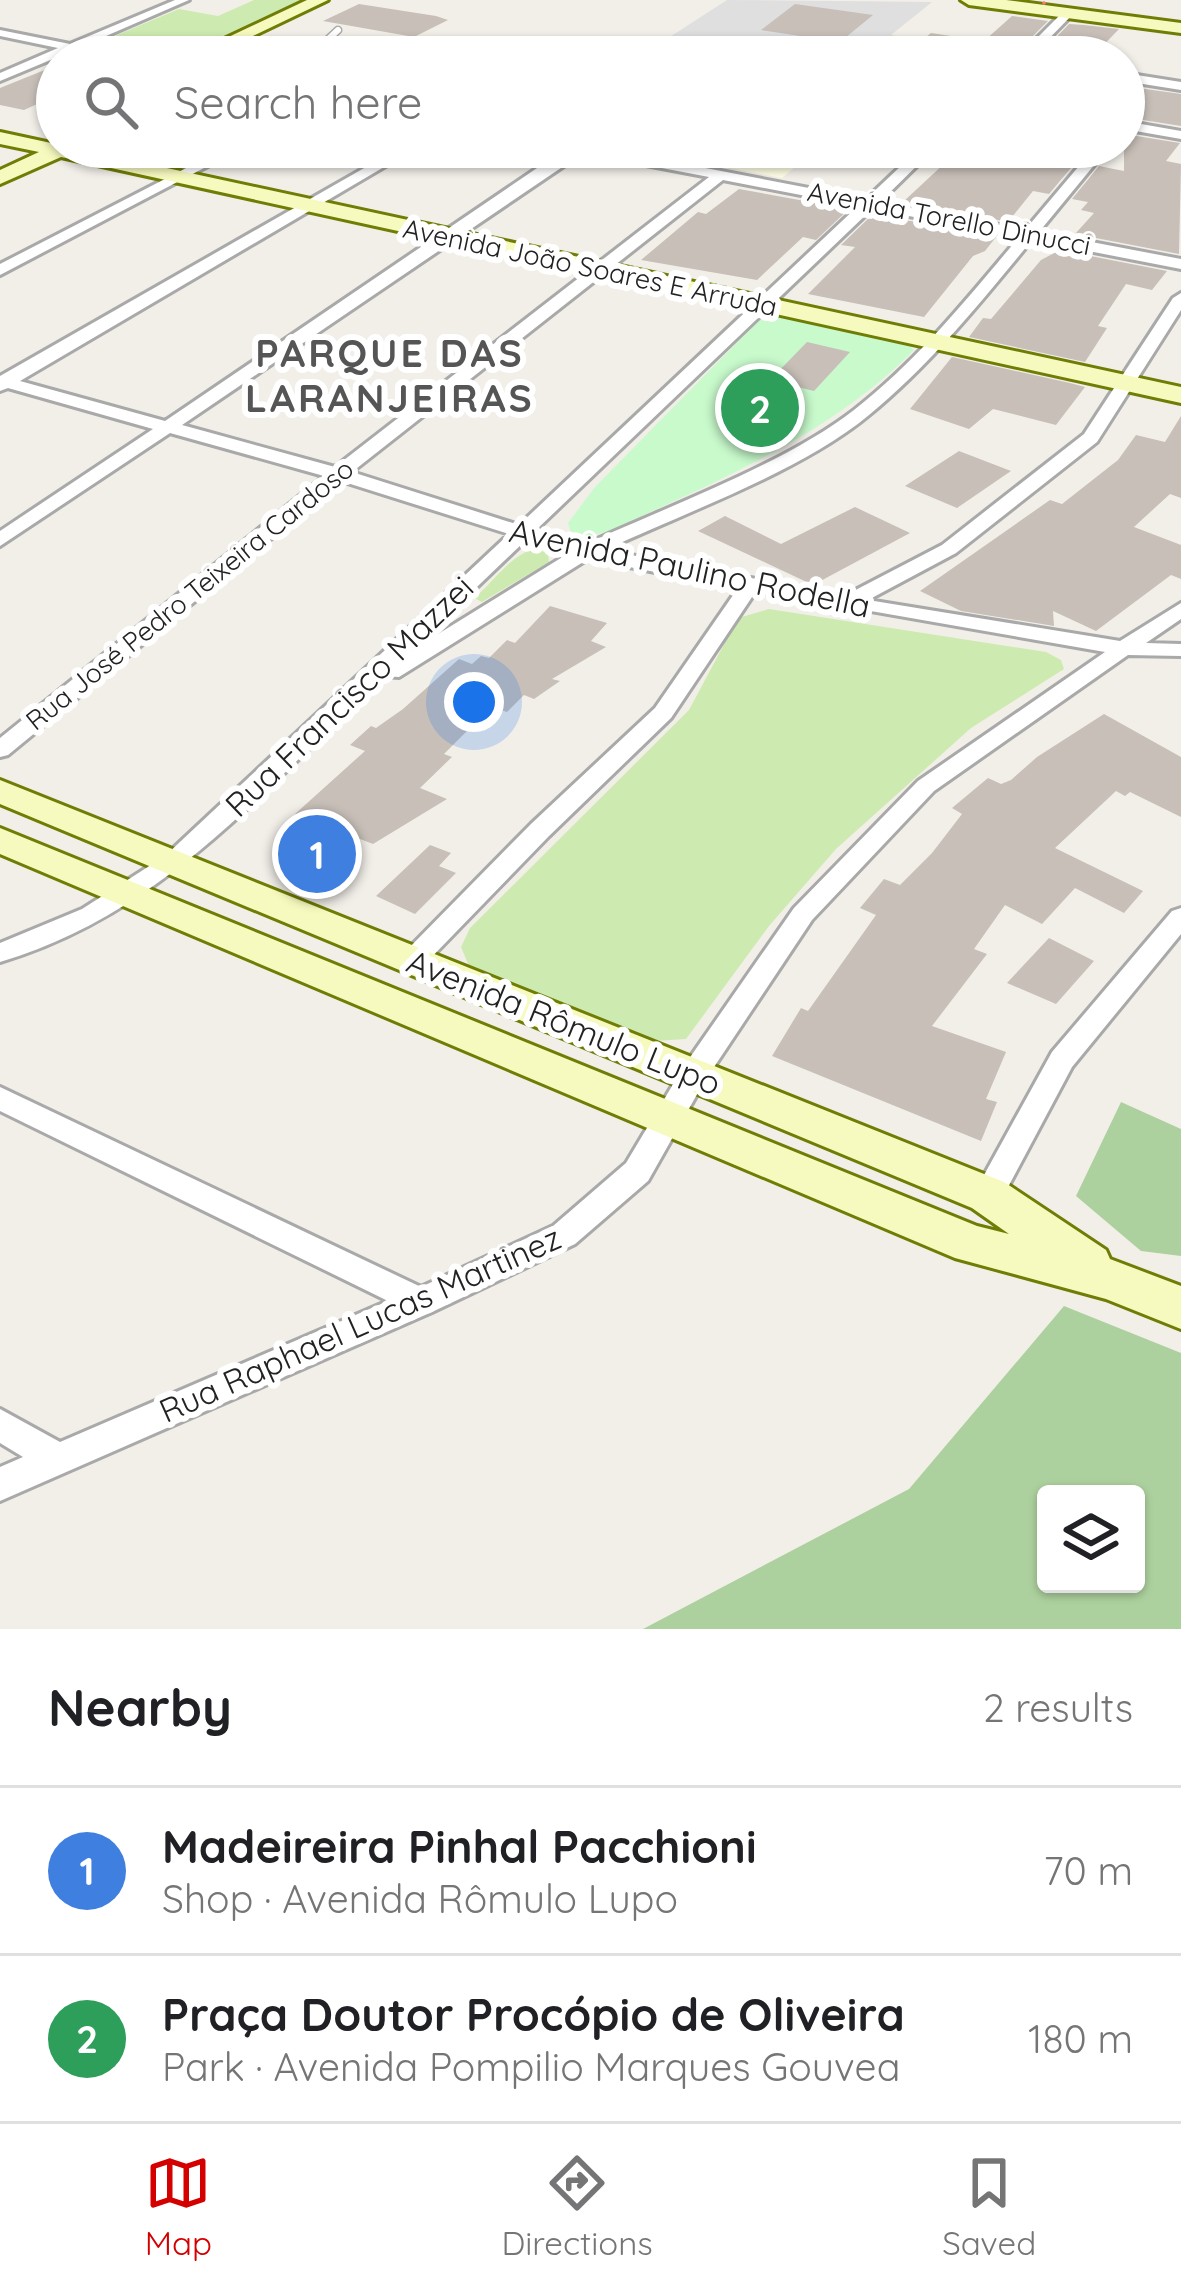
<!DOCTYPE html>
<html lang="en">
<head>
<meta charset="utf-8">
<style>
	body { margin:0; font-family:Quicksand,sans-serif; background:#f2f2f2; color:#202124 }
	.controls { position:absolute; right:36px; bottom:36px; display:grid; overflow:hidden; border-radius:12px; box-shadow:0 3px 9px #0004 }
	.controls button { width:108px; height:108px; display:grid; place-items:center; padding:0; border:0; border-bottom:3px solid #e0e0e0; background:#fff; color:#202124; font:60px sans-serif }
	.you { position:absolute; left:474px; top:702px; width:42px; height:42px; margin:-30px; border:9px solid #fff; border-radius:50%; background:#1a73e8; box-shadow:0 0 0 18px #1a73e833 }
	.badge { display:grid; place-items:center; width:78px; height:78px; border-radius:50%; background:#d40000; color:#fff; font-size:39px; font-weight:700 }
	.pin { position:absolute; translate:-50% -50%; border:6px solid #fff; box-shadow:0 3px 12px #0006 }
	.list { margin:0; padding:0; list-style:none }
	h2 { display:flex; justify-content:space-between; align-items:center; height:156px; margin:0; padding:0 48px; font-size:51px }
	h2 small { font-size:39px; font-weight:400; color:#757577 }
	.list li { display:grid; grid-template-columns:78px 1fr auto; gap:36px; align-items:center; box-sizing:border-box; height:168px; padding:0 48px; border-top:3px solid #e0e0e0 }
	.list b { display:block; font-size:45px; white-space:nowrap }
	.list p { margin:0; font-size:39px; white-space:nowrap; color:#757577 }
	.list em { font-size:39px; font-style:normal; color:#757577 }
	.icon { flex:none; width:66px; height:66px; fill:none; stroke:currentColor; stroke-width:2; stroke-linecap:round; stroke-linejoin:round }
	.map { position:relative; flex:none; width:1181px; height:1629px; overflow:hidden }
	.search { position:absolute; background:#fff; box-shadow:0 3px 9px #0004; left:36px; right:36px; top:36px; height:132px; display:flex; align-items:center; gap:30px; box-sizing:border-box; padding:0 42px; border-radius:66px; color:#757577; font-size:45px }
	.sheet { height:492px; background:#fff }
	nav { display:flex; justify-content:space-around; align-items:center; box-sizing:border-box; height:168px; border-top:3px solid #e0e0e0; background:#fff; font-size:33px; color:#757577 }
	nav a { display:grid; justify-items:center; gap:6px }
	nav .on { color:#d40000 }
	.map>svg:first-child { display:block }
	.residential { fill:#e0dfdf }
	.education { fill:#ffffe5 }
	.grass { fill:#cdebb0 }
	.forest { fill:#add19e; fill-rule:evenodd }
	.park { fill:#c8facc }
	.building { fill:#c7bfb8 }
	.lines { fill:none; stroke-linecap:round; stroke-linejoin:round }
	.lane-casing { stroke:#a9a9a9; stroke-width:9 }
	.street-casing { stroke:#a9a9a9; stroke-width:6 }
	.secondary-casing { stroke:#707d05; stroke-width:6 }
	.lane { stroke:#fff; stroke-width:6 }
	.street { fill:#fff; fill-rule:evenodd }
	.secondary { fill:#f7fabf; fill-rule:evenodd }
	.path-bridge { stroke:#fa8072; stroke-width:3; stroke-dasharray:3 3; stroke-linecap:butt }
	.labels { text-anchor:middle; stroke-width:12; stroke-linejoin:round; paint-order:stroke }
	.far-street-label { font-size:27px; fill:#222; stroke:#fff }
	.street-label { font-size:33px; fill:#222; stroke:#fff }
	.far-district-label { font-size:39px; font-weight:bold; letter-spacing:3px; fill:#555; stroke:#fff }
</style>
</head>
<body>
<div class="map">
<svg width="1181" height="1629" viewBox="0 0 1181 1629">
	<rect width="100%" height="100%" fill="#f2efe9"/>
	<path class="residential" d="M727 0 932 2 891 35 1008 54 741 57 659 44Z"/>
	<path class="education" d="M621 147H904L885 165 832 155 804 159 782 178Z"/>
	<path class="grass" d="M254 0H308L177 57H146L93 45 179 9 218 16Z
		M534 549 548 553 549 562 482 602 474 598C494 582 509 556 534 549Z
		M769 609 1046 652 1061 660 1064 669 971 728 836 849 769 926 686 1039 656 1041 469 966 461 947 470 928 689 710 738 618Z"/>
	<path class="forest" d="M1121 1102 1181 1129V1256L1141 1251 1076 1196Z
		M1064 1306 1181 1353V1629H643L909 1489ZM1046 1494H1136V1584H1046Z"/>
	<path class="park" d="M780 313 904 341 914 350C828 437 716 481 607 532L587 536 571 532 568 523 595 487 762 317Z"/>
	<path class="building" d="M359 4 436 16 448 20 414 37 323 21Z
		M795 4 873 15 840 42 761 30Z
		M1012 16 1048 21 1020 49 1001 46 1000 57 906 53 931 33 984 41Z
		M1069 24 1084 25 1119 29 1092 57 1042 52Z
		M57 65V95L24 110 0 105V88Z
		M1124 86 1181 94V126L1124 117Z
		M1124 134 1180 143 1166 161 1181 164 1179 254 1075 234 1094 213 1081 210 1088 202 1072 199 1099 166 1124 171Z
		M962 147H992L1076 162 1049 194 1033 191 1008 222 903 202Z
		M739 189 849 209 816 240 803 237 757 280 641 260 698 212 706 214Z
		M873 214 996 237 985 251 973 256 924 317 808 294 855 247 841 245Z
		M1060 250 1167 271 1152 290 1126 284 1098 326 1107 328 1085 362 969 337 983 318 991 319 1041 260Z
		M807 342 850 352 814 391 770 380Z
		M952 357 1070 383 1085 387 1056 425 993 409 969 429 910 409Z
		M1181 416V498L1170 494 1134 527 1181 545V579L1171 575 1096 631 1053 611 1054 626 961 611 920 591 1050 500 1062 504 1118 460 1136 435 1165 442Z
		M959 451 1011 471 957 508 905 486Z
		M855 507 910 533 813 585 698 531 725 516 781 544Z
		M550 606 607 623 591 641 606 647 552 679 560 681 534 699 524 695 507 712 491 707 444 754 452 757 420 788 447 799 373 844 295 814 365 751 350 745 371 726 376 728 403 709 459 659 472 664 481 656 489 658 507 640 515 643Z
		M1104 714 1181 757V817L1130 792 1125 796 1116 791 1055 848 1143 891 1124 913 1075 888 1042 924 1005 905 974 949 987 954 932 1026 1006 1052 986 1099 997 1102 981 1141 772 1056 801 1008 808 1011 876 915 860 908 884 879 900 885 932 853 962 814 952 808 988 778 1001 784 1011 780 1037 757Z
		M430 845 451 853 439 866 456 873 415 914 376 896Z
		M1049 938 1094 961 1056 1004 1007 983Z"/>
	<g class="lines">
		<g class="lane-casing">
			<path id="lane" d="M322 57 324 43 338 30"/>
		</g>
		<g class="street-casing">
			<path id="street" d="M175 0H189L83 46 124 57 72 51 0 81V73L58 48 0 36V30L70 44Z
				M1064 11 1074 13 1031 57H1018Z
				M663 45 711 53 717 57 659 51Z
				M1124 73 1181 82V90L1124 81Z
				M1124 121 1181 131V139L1124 129Z
				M227 147H244L0 275V264Z
				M401 147H418L20 381 165 421 568 147H596L866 199 921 147H936L880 202 1025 230 1095 147H1109L1039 232 1181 259V269L1032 240C981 302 931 364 869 415 802 471 686 512 605 550L844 596 942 545 1084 434 1173 298 1181 293V310L1097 442 956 553 868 600 1120 641 1181 603V619L1146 643 1181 644V656L1128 655 934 791 812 920 704 1082 648 1181 575 1244 432 1312 0 1501V1467L23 1457 0 1443V1409L60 1442 388 1301 0 1111V1087L421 1287 553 1226 626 1163 684 1066 794 908 918 781 1105 652 756 591 671 718 549 836 421 968H403L399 961 403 954 531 824 655 708 738 588 588 559 399 677 383 676C265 789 162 914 0 962V943L82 909 165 856 509 534 341 481 8 755 0 757V738L324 476 170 433 0 546V531L153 429 8 388 0 391V376ZM583 153 709 177 335 467 182 425ZM723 180 858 206 519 525 352 472ZM872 209 1019 237C968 298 917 361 854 410 783 465 668 506 584 545L536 530ZM526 540 569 553 409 652Z
				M1181 908V934L1072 1067 999 1204 988 1207 977 1204 973 1195 1052 1052 1172 911Z"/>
		</g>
		<g class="secondary-casing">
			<path id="secondary" d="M307 0H328L209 57H186Z
				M961 0H1006L1181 23V33L969 5Z
				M0 132 1181 387V403L61 157 0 184V170L39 152 0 144Z
				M0 780 1004 1182 1106 1250 1110 1259 1181 1286V1329L1106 1299 955 1258 0 854V828L977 1226 1009 1234 972 1208 0 804Z"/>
		</g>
		<use href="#lane" class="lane"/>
		<use href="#street" class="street"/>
		<use href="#secondary" class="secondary"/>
		<path class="path-bridge" d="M1043 4 1047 0"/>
	</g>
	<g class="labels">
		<g class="far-street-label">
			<text transform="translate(949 219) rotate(11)" y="9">Avenida Torello Dinucci</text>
			<text transform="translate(590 268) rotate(12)" y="9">Avenida João Soares E Arruda</text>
			<text transform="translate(190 595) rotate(-39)" y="9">Rua José Pedro Teixeira Cardoso</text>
		</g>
		<g class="street-label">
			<text transform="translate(690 568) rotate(12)" y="12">Avenida Paulino Rodella</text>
			<text transform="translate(349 696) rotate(-44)" y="12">Rua Francisco Mazzei</text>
			<text transform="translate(564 1022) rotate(22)" y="12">Avenida Rômulo Lupo</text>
			<text transform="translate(360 1324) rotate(-24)" y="12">Rua Raphael Lucas Martinez</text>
		</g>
		<g class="far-district-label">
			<text x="390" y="367">PARQUE DAS<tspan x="390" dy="45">LARANJEIRAS</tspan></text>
		</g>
	</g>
</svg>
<div class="controls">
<button><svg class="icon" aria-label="layers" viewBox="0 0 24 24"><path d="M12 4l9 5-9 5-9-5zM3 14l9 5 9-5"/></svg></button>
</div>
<div class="you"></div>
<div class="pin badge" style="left:317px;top:854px;background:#3f7fe0">1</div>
<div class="pin badge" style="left:760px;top:408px;background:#2e9e5b">2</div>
<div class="search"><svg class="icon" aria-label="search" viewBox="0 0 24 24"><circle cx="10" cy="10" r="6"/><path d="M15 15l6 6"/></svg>Search here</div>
</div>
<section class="sheet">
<h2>Nearby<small>2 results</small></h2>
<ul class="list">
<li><span class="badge" style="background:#3f7fe0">1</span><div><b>Madeireira Pinhal Pacchioni</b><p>Shop · Avenida Rômulo Lupo</p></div><em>70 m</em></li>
<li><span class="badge" style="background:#2e9e5b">2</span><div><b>Praça Doutor Procópio de Oliveira</b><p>Park · Avenida Pompilio Marques Gouvea</p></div><em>180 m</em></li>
</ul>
</section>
<nav>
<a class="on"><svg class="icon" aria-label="map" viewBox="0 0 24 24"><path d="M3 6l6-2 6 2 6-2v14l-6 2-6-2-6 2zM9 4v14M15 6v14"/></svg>Map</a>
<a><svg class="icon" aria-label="directions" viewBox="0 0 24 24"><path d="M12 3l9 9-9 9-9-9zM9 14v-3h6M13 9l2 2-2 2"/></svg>Directions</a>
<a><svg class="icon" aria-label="saved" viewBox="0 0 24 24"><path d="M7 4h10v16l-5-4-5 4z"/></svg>Saved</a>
</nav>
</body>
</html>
